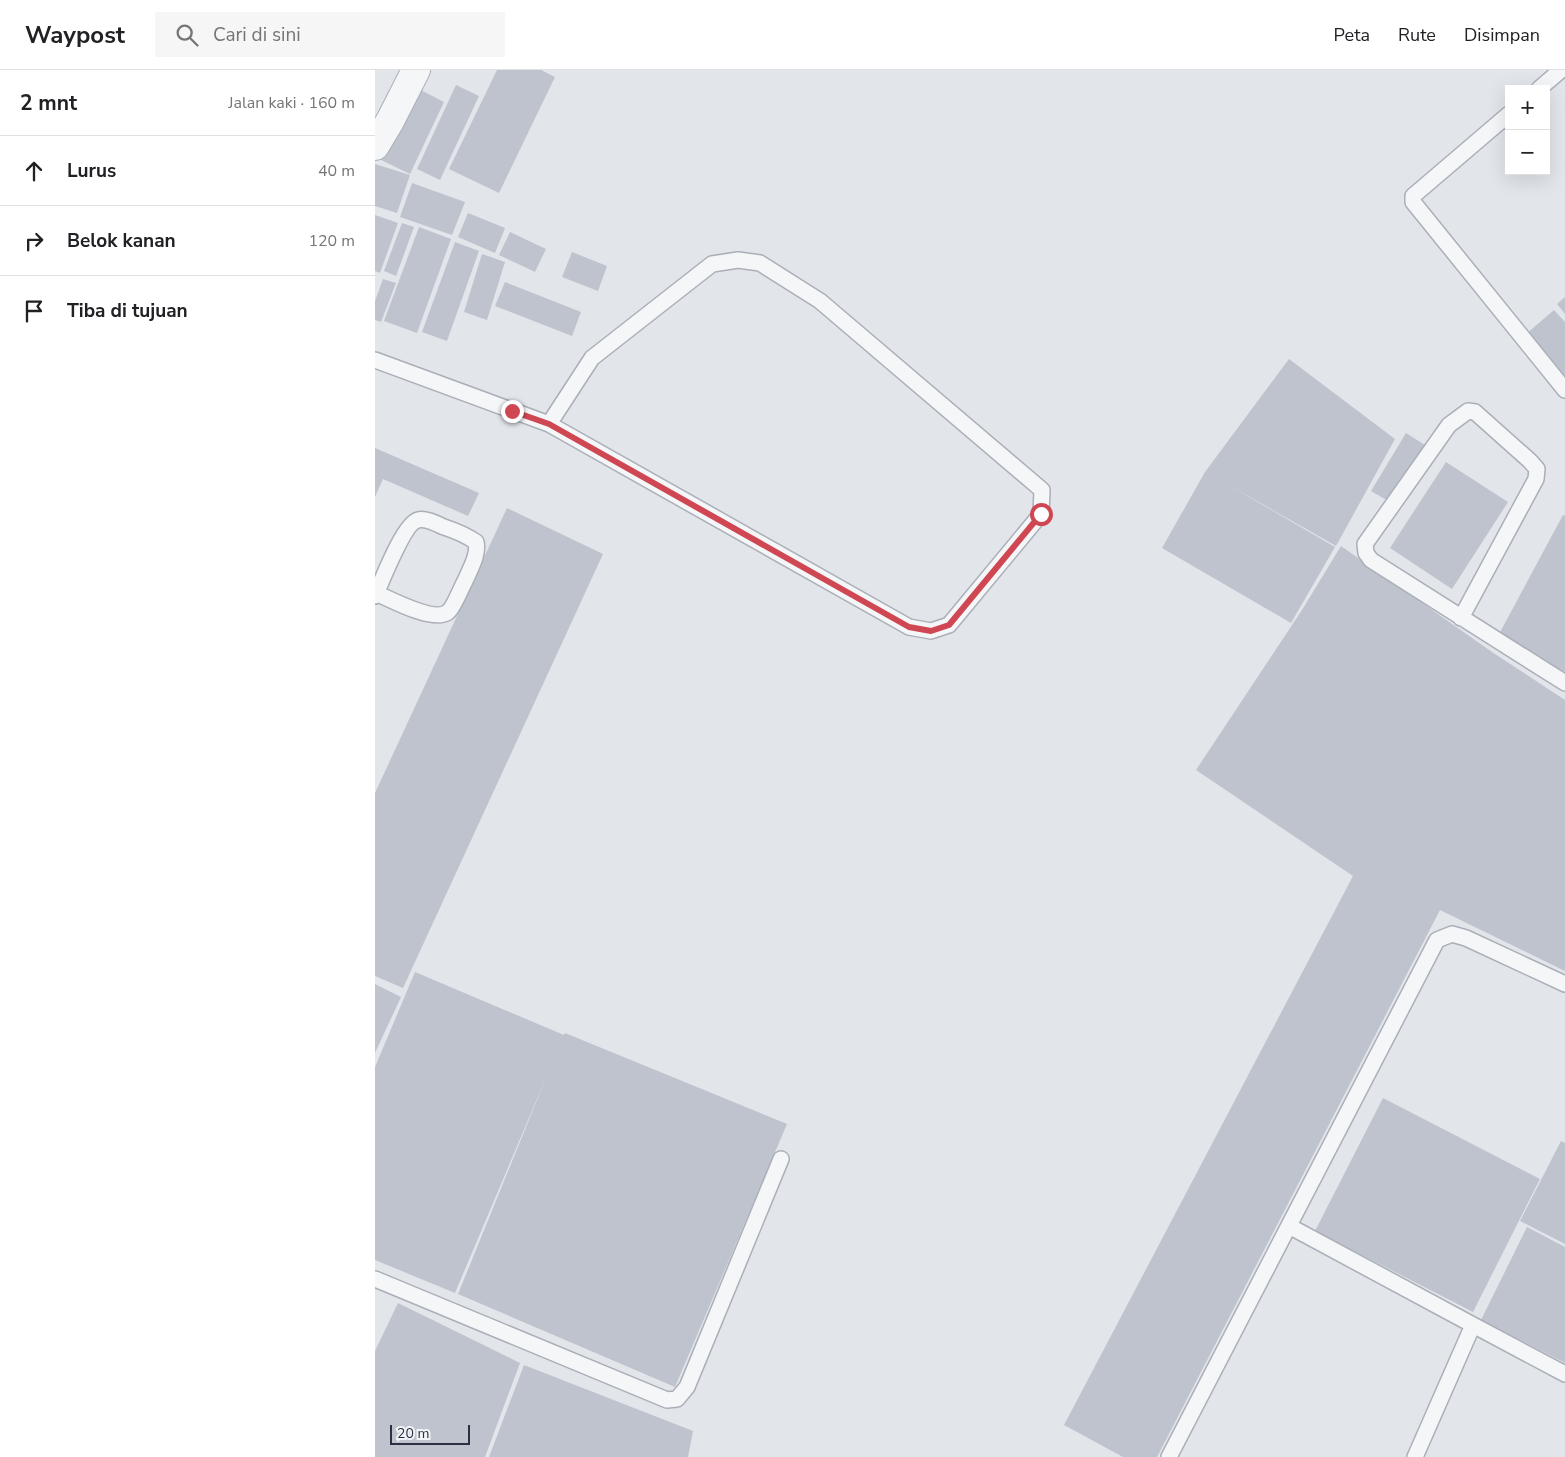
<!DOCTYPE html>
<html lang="id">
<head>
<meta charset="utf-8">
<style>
	body { margin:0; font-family:"Nunito Sans",sans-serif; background:#f6f6f6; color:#202124 }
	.controls { position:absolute; right:15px; top:15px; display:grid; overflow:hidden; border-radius:0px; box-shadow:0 5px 20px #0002 }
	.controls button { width:45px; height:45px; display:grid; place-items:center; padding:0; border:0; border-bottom:1px solid #e0e0e0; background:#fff; color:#202124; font:25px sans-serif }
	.scale { position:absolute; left:15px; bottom:12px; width:80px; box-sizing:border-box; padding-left:5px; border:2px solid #2a3142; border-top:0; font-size:14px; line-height:18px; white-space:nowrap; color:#2a3142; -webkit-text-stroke:4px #f1f4f7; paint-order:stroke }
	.stop { position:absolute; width:15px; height:15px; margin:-11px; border:4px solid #cf4753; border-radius:50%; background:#fff }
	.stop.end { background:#cf4753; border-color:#fff; box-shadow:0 1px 5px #0008 }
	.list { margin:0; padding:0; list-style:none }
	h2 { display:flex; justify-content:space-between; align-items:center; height:65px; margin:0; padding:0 20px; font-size:21px }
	h2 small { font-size:16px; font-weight:400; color:#757577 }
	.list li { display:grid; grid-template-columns:32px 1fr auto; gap:15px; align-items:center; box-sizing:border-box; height:70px; padding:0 20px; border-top:1px solid #e0e0e0 }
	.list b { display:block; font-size:19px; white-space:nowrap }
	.list em { font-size:16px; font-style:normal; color:#757577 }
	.icon { flex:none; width:28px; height:28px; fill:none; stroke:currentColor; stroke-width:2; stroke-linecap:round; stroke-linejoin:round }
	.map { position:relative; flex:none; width:1190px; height:1387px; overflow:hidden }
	header { display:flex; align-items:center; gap:30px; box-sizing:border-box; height:70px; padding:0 25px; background:#fff; border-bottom:1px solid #e0e0e0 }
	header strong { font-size:24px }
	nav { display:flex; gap:28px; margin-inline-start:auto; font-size:18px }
	.search { width:350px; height:45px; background:#f6f6f6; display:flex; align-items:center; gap:12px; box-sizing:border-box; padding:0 18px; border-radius:0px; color:#757577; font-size:19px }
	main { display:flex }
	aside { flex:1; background:#fff }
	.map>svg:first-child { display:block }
	.building { fill:#bfc3cd }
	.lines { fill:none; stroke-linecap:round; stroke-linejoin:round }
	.service-casing { stroke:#abafb8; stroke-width:18 }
	.minor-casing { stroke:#abafb8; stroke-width:30 }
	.service { stroke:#f5f6f8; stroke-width:15 }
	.minor { stroke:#f5f6f8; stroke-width:28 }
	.route { stroke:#cf4753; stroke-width:6 }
</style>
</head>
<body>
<header>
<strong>Waypost</strong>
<div class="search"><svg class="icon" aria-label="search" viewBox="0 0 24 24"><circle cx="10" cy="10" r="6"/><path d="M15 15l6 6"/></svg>Cari di sini</div>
<nav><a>Peta</a><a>Rute</a><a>Disimpan</a></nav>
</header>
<main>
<aside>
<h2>2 mnt<small>Jalan kaki · 160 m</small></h2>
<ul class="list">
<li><svg class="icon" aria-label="ahead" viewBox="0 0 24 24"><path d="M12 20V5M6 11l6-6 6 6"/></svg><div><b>Lurus</b></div><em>40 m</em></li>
<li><svg class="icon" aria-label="right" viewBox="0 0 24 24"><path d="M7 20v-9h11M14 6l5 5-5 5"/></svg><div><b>Belok kanan</b></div><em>120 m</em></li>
<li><svg class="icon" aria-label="arrive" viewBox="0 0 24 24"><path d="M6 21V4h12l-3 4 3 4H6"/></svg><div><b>Tiba di tujuan</b></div></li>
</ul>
</aside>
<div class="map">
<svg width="1190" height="1387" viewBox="0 0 1190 1387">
	<rect width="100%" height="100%" fill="#e2e5ea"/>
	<path class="building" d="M122 0H166L180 7 124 123 74 99Z
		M36 15 69 32 35 104 2 88Z
		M81 15 104 26 65 110 42 99Z
		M0 94 35 105 22 143 0 136Z
		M37 113 90 132 77 165 25 147Z
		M93 143 130 158 120 183 83 167Z
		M0 145 23 153 5 203 0 201Z
		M27 153 39 157 21 206 9 201Z
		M44 157 76 169 42 263 9 251Z
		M135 162 171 179 160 202 124 185Z
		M80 172 104 181 72 271 47 262Z
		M197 182 232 196 223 221 187 207Z
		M107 184 130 192 112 250 89 242Z
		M8 209 21 213 6 252 0 250V231Z
		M130 212 206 242 197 266 120 236Z
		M1190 227V244L1182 234Z
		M1179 240 1190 252V308L1151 264Z
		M914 289 1020 369 961 476 852 414 960 477 916 553 787 478 830 402Z
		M1031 363 1050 375 1015 432 996 421Z
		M0 378 104 423 93 446 8 409 0 427Z
		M1071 392 1133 432 1077 519 1015 478Z
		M132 438 228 484 28 918 0 906V723Z
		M1188 445 1190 446V602L1123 566Z
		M966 476 1117 582 1190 630V901L1065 840 782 1387H748L689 1355 978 806 821 700 927 540Z
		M40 902 189 965 190 963 412 1054 300 1317 83 1224 173 1003 80 1223 0 1190V997Z
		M0 914 26 927 0 983Z
		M1008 1028 1165 1109 1098 1242 940 1161Z
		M1186 1071 1190 1073V1174L1145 1151Z
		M1152 1157 1190 1177V1293L1106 1250Z
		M23 1233 145 1293 110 1387H0V1281Z
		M149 1295 318 1361 313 1387H114Z"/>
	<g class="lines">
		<g class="service-casing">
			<path id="service" d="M1164 19 1186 0
				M1134 44 1038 126V132L1190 320
				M0 290 174 354 534 557 556 561 574 555 666 444 667 420 445 231 385 193 363 190 337 194 217 288 174 354
				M0 526C7 511 29 453 43 450 51 448 62 454 69 457 81 461 91 465 101 472 104 485 95 499 90 511 86 518 79 537 73 542 59 553 17 530 1 523
				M1086 548 1161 409 1162 399 1155 391 1100 342 1093 341 1074 355 990 474 991 483 996 490 1190 613
				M914 1156 1098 1255
				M0 1209 292 1330 302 1329 312 1317 406 1089
				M794 1387 1062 870 1077 864 1091 868 1190 914
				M1040 1387 1098 1255 1190 1304"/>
		</g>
		<g class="minor-casing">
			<path id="minor" d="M0 76 15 51 41 0"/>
		</g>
		<use href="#service" class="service"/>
		<use href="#minor" class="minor"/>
	</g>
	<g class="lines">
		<path class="route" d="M137 341 174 354 534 557 556 561 574 555 666 444"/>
	</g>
</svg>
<div class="controls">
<button>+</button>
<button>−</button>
</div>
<div class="scale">20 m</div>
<div class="stop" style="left:666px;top:444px"></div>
<div class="stop end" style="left:137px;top:341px"></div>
</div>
</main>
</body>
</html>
